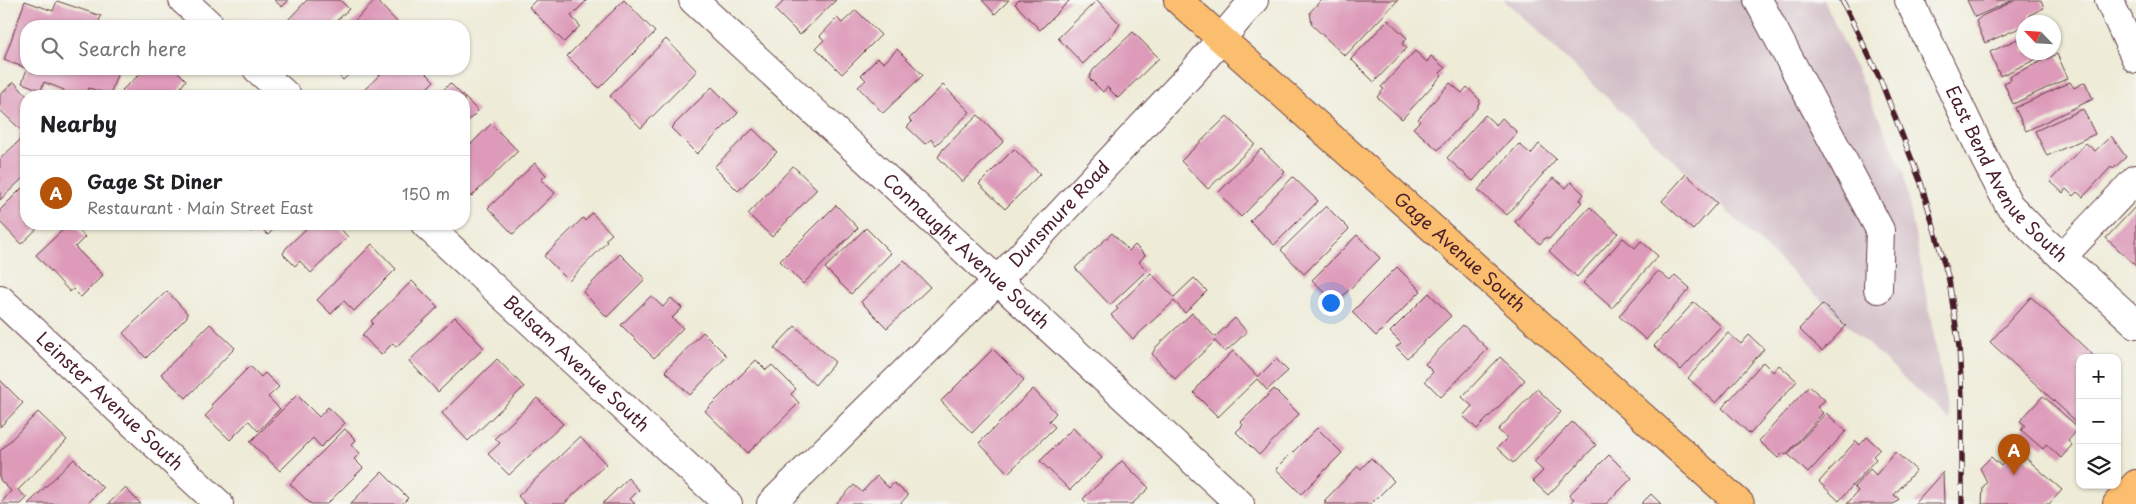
<!DOCTYPE html>
<html lang="en">
<head>
<meta charset="utf-8">
<style>
	body { margin:0; font-family:"Playpen Sans",sans-serif; background:#f6f6f6; color:#202124 }
	.controls { position:absolute; right:15px; bottom:15px; display:grid; overflow:hidden; border-radius:10px; box-shadow:0 1px 4px #0004 }
	.controls button { width:45px; height:45px; display:grid; place-items:center; padding:0; border:0; border-bottom:1px solid #e0e0e0; background:#fff; color:#202124; font:25px sans-serif }
	.compass { position:absolute; left:2016px; top:15px; width:45px; height:45px; border-radius:50%; background:#fff; box-shadow:0 1px 4px #0004; rotate:295deg }
	.you { position:absolute; left:1330px; top:302px; width:18px; height:18px; margin:-12px; border:4px solid #fff; border-radius:50%; background:#1a73e8; box-shadow:0 0 0 8px #1a73e833 }
	.badge { display:grid; place-items:center; width:32px; height:32px; border-radius:50%; background:#b45309; color:#fff; font-size:16px; font-weight:700 }
	.pin { position:absolute; translate:-50% -41px; filter:drop-shadow(0 1px 2px #0008) }
	.pin::after { content:''; position:absolute; top:26px; width:18px; height:15px; background:inherit; clip-path:polygon(0 0,100% 0,50% 100%) }
	.list { margin:0; padding:0; list-style:none }
	h2 { display:flex; justify-content:space-between; align-items:center; height:65px; margin:0; padding:0 20px; font-size:21px }
	h2 small { font-size:16px; font-weight:400; color:#757577 }
	.list li { display:grid; grid-template-columns:32px 1fr auto; gap:15px; align-items:center; box-sizing:border-box; height:75px; padding:0 20px; border-top:1px solid #e0e0e0 }
	.list b { display:block; font-size:19px; white-space:nowrap }
	.list p { margin:0; font-size:16px; white-space:nowrap; color:#757577 }
	.list em { font-size:16px; font-style:normal; color:#757577 }
	.icon { flex:none; width:28px; height:28px; fill:none; stroke:currentColor; stroke-width:2; stroke-linecap:round; stroke-linejoin:round }
	.map { position:relative; flex:none; width:2136px; height:504px; overflow:hidden }
	.search { position:absolute; background:#fff; box-shadow:0 1px 4px #0004; left:20px; top:20px; width:450px; height:55px; display:flex; align-items:center; gap:12px; box-sizing:border-box; padding:0 18px; border-radius:20px; color:#757577; font-size:19px }
	.panel { position:absolute; background:#fff; box-shadow:0 1px 4px #0004; left:20px; top:90px; width:450px; height:140px; border-radius:20px }
	.map>svg:first-child { display:block }
	.industrial { fill:#d2bdc6 }
	.building { fill:#dd9ab9 }
	.lines { fill:none; stroke-linecap:round; stroke-linejoin:round }
	.minor-casing { stroke:#633e45; stroke-width:30 }
	.major-casing { stroke:#633e45; stroke-width:30 }
	.minor { stroke:#fff; stroke-width:28 }
	.major { stroke:#fbbd6e; stroke-width:28 }
	.rail-casing { stroke:#4a1f2b; stroke-width:5.5 }
	.rail { stroke:#f6f6f2; stroke-width:4; stroke-dasharray:11; stroke-linecap:butt }
	.labels { text-anchor:middle; stroke-width:4; stroke-linejoin:round; paint-order:stroke }
	.street-label { font-size:18px; fill:#4a1f2b; stroke:#f6f6f2 }
</style>
</head>
<body>
<div class="map">
<svg width="2136" height="504" viewBox="0 0 2136 504">
	<rect width="100%" height="100%" fill="#f6f6f2"/>
	<filter id="ink" filterUnits="userSpaceOnUse"><feTurbulence type="fractalNoise" baseFrequency=".02" numOctaves="2"/><feDisplacementMap in="SourceGraphic" scale="10" xChannelSelector="R" yChannelSelector="G"/><feConvolveMatrix kernelMatrix="1 2 1 2 8 2 1 2 1" color-interpolation-filters="sRGB"/></filter>
	<filter id="wash" filterUnits="userSpaceOnUse"><feTurbulence type="fractalNoise" baseFrequency=".0096" numOctaves="4" result="noise"/><feDisplacementMap in="SourceGraphic" scale="20" xChannelSelector="R" yChannelSelector="G"/><feGaussianBlur stdDeviation="1.12" result="paint"/><feColorMatrix in="noise" values="0 0 0 0 0 0 0 0 0 0 0 0 0 0 0 0 0 1.4 0 .05"/><feComposite in="paint" operator="in"/></filter>
	<g filter="url(#wash)">
		<rect width="100%" height="100%" fill="#eeebd7"/>
		<path class="industrial" d="M1504 0H1824L1903 170 1950 422Z"/>
		<g id="blocks">
			<path class="building" d="M274 0H289L282 7Z
				M307 0H340L349 9 331 26H290L286 22Z
				M376 0 400 25 349 26Z
				M536 0H587L571 16 580 26 564 42 529 7Z
				M624 0 655 32 599 88 567 56Z
				M781 0H836L800 35 775 10 783 2Z
				M982 0H1009L995 14Z
				M1019 0H1070L1040 30 1015 4Z
				M1097 0 1120 24 1115 32 1083 64 1058 38Z
				M1321 0H1398L1345 56 1312 25 1310 12Z
				M1967 0H2013L1975 17Z
				M2016 0H2041L2044 8 2029 15 2032 22H2024V26L1985 43 1976 21 1982 16Z
				M25 1 53 11 57 1 101 16 98 24 104 26H26V68L4 60Z
				M856 10 881 35 842 74 816 48 824 40 820 36 837 18 842 23Z
				M1388 20 1407 38 1402 44 1407 48 1374 82 1351 59Z
				M1133 32 1159 58 1118 98 1107 87 1103 92 1089 78 1093 70Z
				M2024 36V52H2052L2000 76 1990 52Z
				M666 39 697 71 641 128 610 96Z
				M897 49 923 75 883 113 858 87 866 80 861 75 878 58 884 63Z
				M1415 51 1427 62 1431 56 1445 68 1440 73 1442 75 1402 119 1377 97 1384 89 1381 87Z
				M2057 54 2068 78 2013 104 2004 83 2011 80 2010 76Z
				M27 69H119L110 95 89 88 86 96H62L64 90 44 82 41 90 22 83Z
				M146 69H175L186 80 179 90 185 96H128L122 90Z
				M332 69H355L343 80Z
				M386 69H422L434 81 424 91 429 96H369L363 91Z
				M14 82 27 96 26 175 0 200V159L19 141 22 131 0 110V95Z
				M2070 82 2074 88 2085 82 2093 99 2026 131 2015 108Z
				M450 83 463 96H438Z
				M1450 83 1462 93 1467 87 1480 100 1477 108 1438 150 1413 128 1420 121 1418 119Z
				M943 85 970 112 936 145 931 139 925 144 907 127 912 122 909 119Z
				M712 87 738 113 697 154 671 128Z
				M464 97 478 111 464 125Z
				M2083 109 2095 134 2047 156 2035 131Z
				M978 115 1004 141 962 182 938 157 943 149Z
				M1485 115 1496 125 1502 118 1517 132 1473 181 1447 158Z
				M1227 116 1255 144 1208 189 1181 161Z
				M491 124 518 151 471 197 464 189V151Z
				M753 129 777 152 738 191 714 167Z
				M2111 136 2126 157 2113 169 2111 167 2083 197 2077 192 2073 196 2066 189 2063 193 2050 181 2086 143 2095 151Z
				M1519 144 1531 154 1539 144 1556 159 1507 215 1478 190Z
				M1014 149 1040 174 1005 209 979 184Z
				M1261 149 1285 172 1241 217 1218 193Z
				M535 163 546 175 541 180 555 193 513 234 488 208Z
				M793 166 817 189 772 237 748 214Z
				M1686 174 1717 203 1693 230 1662 201Z
				M1293 177 1318 201 1274 245 1250 221Z
				M1553 178 1566 188 1571 182 1584 194 1580 200 1582 202 1549 239 1546 237 1540 244 1515 222Z
				M26 184V224H42L21 244 0 222V210Z
				M836 205 858 228 803 284 780 261Z
				M1326 206 1349 229 1304 274 1281 250Z
				M2136 206V266L2106 238Z
				M1590 207 1618 233 1577 277 1549 251Z
				M592 213 612 234 605 240 607 242 569 281 544 256 583 218 585 221Z
				M69 224H73L85 237 75 247 103 275 81 297 73 289 70 292 36 255Z
				M243 224H279L268 235 258 225 251 232Z
				M311 224H339L337 225 348 237 311 273 300 261 295 266 283 254 286 248Z
				M866 228 891 253 851 294 825 268Z
				M1112 233 1129 251 1135 245 1145 255 1139 262 1147 270 1110 305 1075 268Z
				M1357 235 1380 258 1336 303 1312 280Z
				M1623 238 1635 248 1641 241 1658 256 1612 308 1583 283Z
				M372 244 396 269 354 311 344 301 331 314 317 300Z
				M620 254 645 279 607 317 583 292Z
				M904 260 930 287 887 328 861 302Z
				M1397 267 1421 291 1376 336 1352 312Z
				M1658 271 1670 281 1675 275 1690 288 1646 340 1619 316Z
				M1151 273 1174 297 1194 278 1207 291 1185 313 1174 301 1133 339 1111 315 1118 309 1116 307Z
				M412 281 438 307 396 347 393 343 381 355 362 335 373 323 371 321Z
				M167 291 187 313V317L146 358 123 333Z
				M1429 293 1451 316 1407 358 1396 347 1401 343 1390 332Z
				M651 296 663 307 671 298 682 308 672 318 683 328 654 358 621 325Z
				M2031 297 2096 358H2080V425L1990 342Z
				M1694 302 1721 326 1681 370 1654 346Z
				M1823 304 1846 326 1822 351 1799 329Z
				M1192 313 1215 337 1235 318 1247 332 1225 352 1215 341 1175 379 1152 354 1156 347Z
				M455 317 484 348 438 392 409 361Z
				M210 324 235 348 186 398 161 374Z
				M1463 325 1488 349 1441 397 1425 381 1433 372 1425 364Z
				M795 326 835 362 815 385 774 348Z
				M703 332 727 356 690 395 665 371Z
				M1728 333 1741 344 1749 335 1764 349 1716 403 1688 378Z
				M993 349 1024 380 972 433 941 401Z
				M1233 351 1258 377 1276 359 1288 371 1267 390 1257 379 1218 417 1194 393 1200 384Z
				M1500 357 1525 380 1477 429 1463 416 1472 406 1462 397Z
				M497 359 524 387 468 441 442 413Z
				M756 360 766 370 772 365 796 389 791 394 799 403 748 453 705 411Z
				M1763 362 1773 372 1779 365 1797 381 1750 434 1722 408Z
				M250 366 261 377 265 373 279 387 268 397 280 409 258 431 249 421 230 440 205 416 213 408 211 405Z
				M0 380 23 403 0 427Z
				M1809 386 1825 400 1817 407 1823 413 1786 455 1783 453 1778 458 1759 441Z
				M1033 389 1056 413 1049 421 1055 427 1008 473 979 443Z
				M1274 389 1299 414 1259 455 1236 432 1243 425 1241 422Z
				M1537 389 1561 412 1513 463 1497 448 1507 438 1498 430Z
				M297 395 319 417 328 407 345 423 321 447 313 438 280 471 250 442Z
				M2043 396 2079 428 2068 441 2072 445 2061 458 2046 444 2043 449 2021 430 2025 425 2020 421Z
				M537 398 563 424 509 475 488 454 500 443 495 438Z
				M38 412 67 440 18 490 27 498 21 504H0L11 491 0 480V451Z
				M1826 413 1846 431 1808 473 1788 454Z
				M1572 422 1596 445 1548 495 1533 481 1543 471 1534 462Z
				M1073 428 1102 458 1070 490 1040 461Z
				M1317 428 1342 453 1301 494 1276 469Z
				M345 429 356 440 351 445 360 453 354 459 363 468 327 504H311L290 484Z
				M580 437 606 464 564 504H525L518 496Z
				M1867 437 1880 449 1873 456 1876 459 1839 501 1819 482 1856 441 1860 445Z
				M2017 450 2062 490 2049 504H1982L1983 487 1987 482 1980 468 1991 457 2001 466Z
				M1895 452 1916 470 1894 495 1899 499 1894 504H1847L1858 491 1854 487 1870 469 1876 475Z
				M1609 455 1632 478 1606 504H1569L1574 499 1569 495Z
				M1371 458 1394 481 1371 504H1324L1326 502 1324 501 1358 466 1361 469Z
				M74 459 103 488 87 504H28Z
				M1122 461 1149 488 1132 504H1088L1083 499Z
				M382 472 408 498 402 504H350Z
				M1943 472 1944 504H1914Z
				M877 476 889 488 894 483 908 495 900 504H836L854 485 862 492Z
				M628 478 639 490 630 499 635 504H602Z
				M125 488 141 504H108Z
				M1651 494 1661 504H1641Z"/>
		</g>
	</g>
	<g filter="url(#ink)">
		<use href="#blocks" fill-opacity="0" stroke="#633e45" stroke-width="1"/>
		<g class="lines">
			<g class="minor-casing">
				<g id="minor">
					<path d="M183 0 211 26"/>
					<path id="s1" d="M693 0 1240 504"/>
					<path d="M1758 0 1880 230 1878 289"/>
					<path id="s2" d="M1909 0 1985 159 2009 205 2037 234 2136 324"/>
					<path d="M2109 0 2136 59"/>
					<path d="M257 69 287 96"/>
					<path id="s3" d="M425 224 728 504"/>
					<path d="M2062 257 2136 179"/>
					<path id="s4" d="M0 299 219 504"/>
					<path id="s5" d="M771 504 997 281 1193 72 1254 0"/>
				</g>
			</g>
			<g class="major-casing">
				<g id="major">
					<path id="s6" d="M1178 0 1740 504"/>
					<path d="M2117 504 2136 484"/>
				</g>
			</g>
			<use href="#minor" class="minor"/>
			<use href="#major" class="major"/>
			<g class="rail-casing">
				<path id="rail" d="M1842 0 1880 79 1921 183 1949 280 1959 347 1962 398V504"/>
			</g>
			<use href="#rail" class="rail"/>
		</g>
	</g>
	<g class="labels">
		<g class="street-label">
			<text dy="6" stroke="none"><textPath href="#s2" startOffset="201">East Bend Avenue South</textPath></text>
			<text dy="6" stroke="none"><textPath href="#s5" startOffset="409">Dunsmure Road</textPath></text>
			<text dy="6" stroke="none"><textPath href="#s1" startOffset="371">Connaught Avenue South</textPath></text>
			<text dy="6" stroke="none"><textPath href="#s6" startOffset="378">Gage Avenue South</textPath></text>
			<text dy="6" stroke="none"><textPath href="#s3" startOffset="206">Balsam Avenue South</textPath></text>
			<text dy="6" stroke="none"><textPath href="#s4" startOffset="150">Leinster Avenue South</textPath></text>
		</g>
	</g>
</svg>
<div class="controls">
<button>+</button>
<button>−</button>
<button><svg class="icon" aria-label="layers" viewBox="0 0 24 24"><path d="M12 4l9 5-9 5-9-5zM3 14l9 5 9-5"/></svg></button>
</div>
<svg class="compass" viewBox="-18 -18 36 36"><path d="M0-13l5 13h-10z" fill="#e53935"/><path d="M0 13l5-13h-10z" fill="#757577"/></svg>
<div class="you"></div>
<div class="pin badge" style="left:2014px;top:475px">A</div>
<div class="search"><svg class="icon" aria-label="search" viewBox="0 0 24 24"><circle cx="10" cy="10" r="6"/><path d="M15 15l6 6"/></svg>Search here</div>
<section class="panel">
<h2>Nearby<small></small></h2>
<ul class="list">
<li><span class="badge">A</span><div><b>Gage St Diner</b><p>Restaurant · Main Street East</p></div><em>150 m</em></li>
</ul>
</section>
</div>
</body>
</html>
